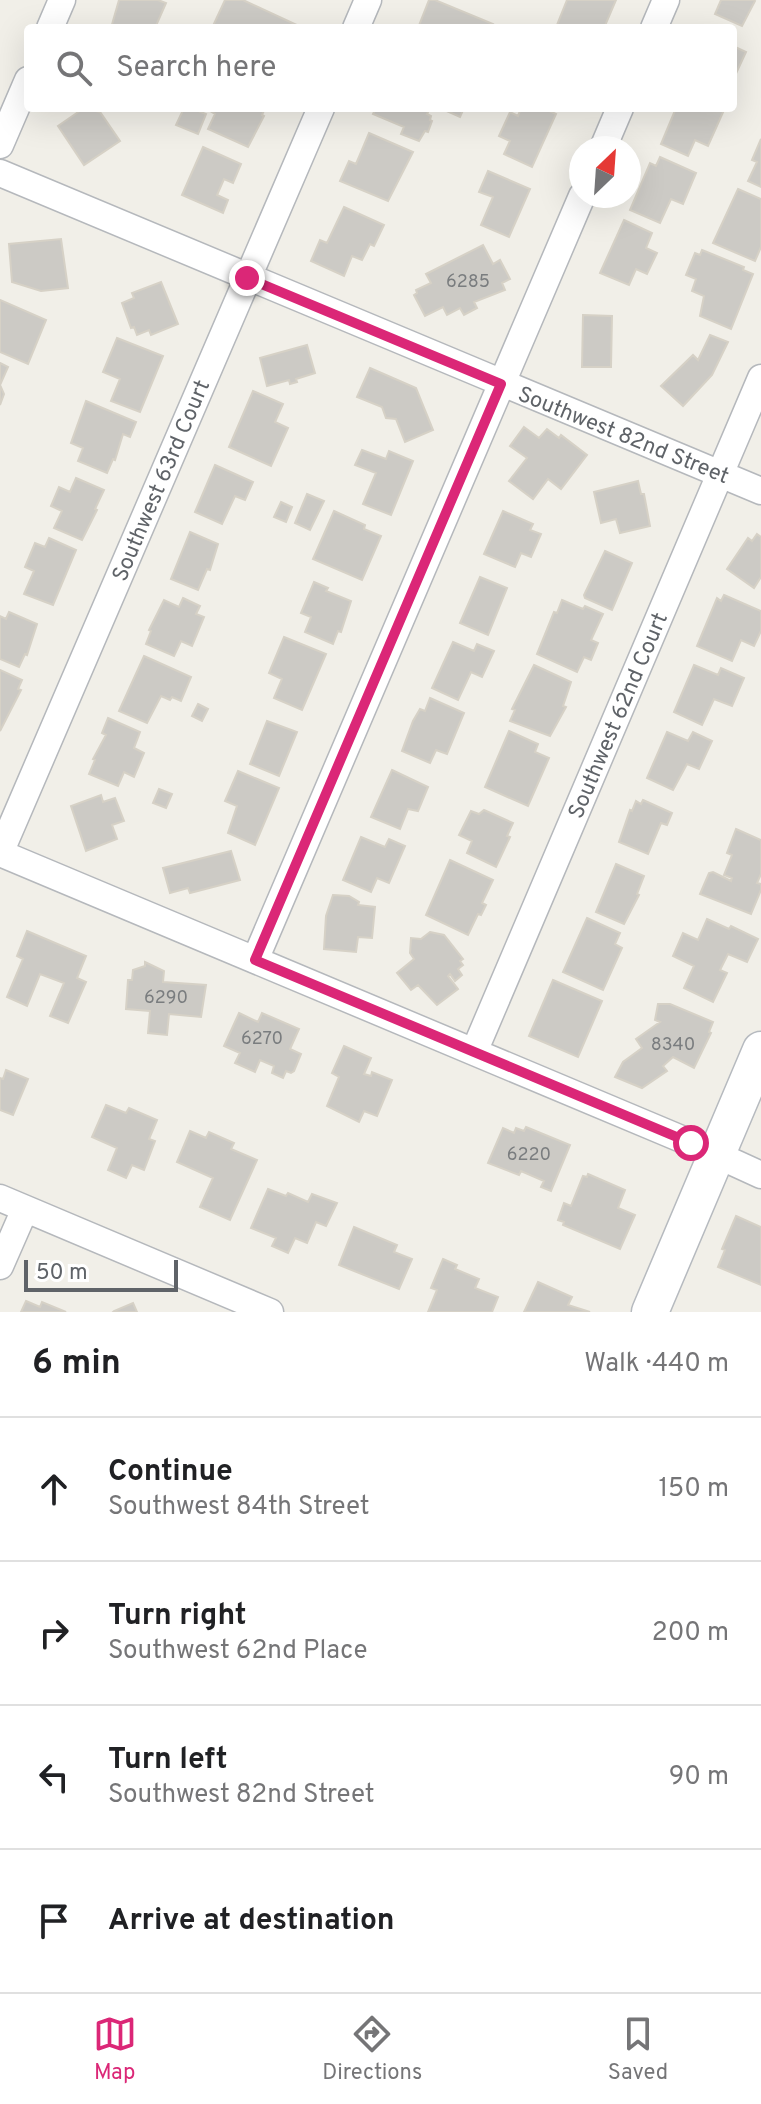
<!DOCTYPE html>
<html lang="en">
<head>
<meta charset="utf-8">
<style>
	body { margin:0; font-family:Overpass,sans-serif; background:#f2f2f2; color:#202124 }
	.compass { position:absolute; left:569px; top:136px; width:72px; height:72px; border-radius:50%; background:#fff; box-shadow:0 8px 32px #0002; rotate:25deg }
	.scale { position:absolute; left:24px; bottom:20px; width:154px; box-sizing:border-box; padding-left:8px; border:4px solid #5f6368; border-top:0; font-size:22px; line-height:28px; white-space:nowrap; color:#5f6368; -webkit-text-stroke:6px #fff; paint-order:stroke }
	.stop { position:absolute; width:24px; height:24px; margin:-18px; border:6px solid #db2777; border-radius:50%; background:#fff }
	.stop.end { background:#db2777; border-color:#fff; box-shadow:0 2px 8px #0008 }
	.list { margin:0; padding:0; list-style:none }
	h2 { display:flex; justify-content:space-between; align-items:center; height:104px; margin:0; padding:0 32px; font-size:34px }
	h2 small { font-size:26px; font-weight:400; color:#757577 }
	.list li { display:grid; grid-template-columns:52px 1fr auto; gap:24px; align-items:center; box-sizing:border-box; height:144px; padding:0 32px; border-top:2px solid #e0e0e0 }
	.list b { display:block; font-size:30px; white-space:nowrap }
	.list p { margin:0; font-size:26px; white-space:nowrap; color:#757577 }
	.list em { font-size:26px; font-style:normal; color:#757577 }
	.icon { flex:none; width:44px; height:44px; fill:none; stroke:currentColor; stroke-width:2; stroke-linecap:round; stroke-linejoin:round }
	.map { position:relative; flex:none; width:761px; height:1312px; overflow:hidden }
	.search { position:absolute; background:#fff; box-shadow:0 8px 32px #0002; left:24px; right:24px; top:24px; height:88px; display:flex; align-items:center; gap:20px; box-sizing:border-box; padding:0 28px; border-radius:8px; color:#757577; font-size:30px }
	.sheet { height:680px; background:#fff }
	nav { display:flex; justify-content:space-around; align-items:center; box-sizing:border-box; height:112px; border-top:2px solid #e0e0e0; background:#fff; font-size:22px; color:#757577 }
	nav a { display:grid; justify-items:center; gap:4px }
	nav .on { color:#db2777 }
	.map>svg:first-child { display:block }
	.building { fill:#cccac5; stroke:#d6d1c6; stroke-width:2 }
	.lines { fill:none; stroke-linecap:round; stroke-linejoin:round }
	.street-casing { stroke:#b5b8bc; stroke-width:29 }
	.secondary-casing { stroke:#b6babf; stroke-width:39 }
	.street { stroke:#fff; stroke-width:26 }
	.secondary { stroke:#fff; stroke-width:36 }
	.route { stroke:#db2777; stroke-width:10 }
	.labels { text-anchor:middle; stroke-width:6; stroke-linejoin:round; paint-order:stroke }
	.number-label { font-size:18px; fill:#7a7d7f }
	.street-label { font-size:22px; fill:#5f6368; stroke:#fff }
</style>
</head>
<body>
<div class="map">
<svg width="761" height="1312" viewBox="0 0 761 1312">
	<rect width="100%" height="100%" fill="#f1efe8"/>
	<path class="building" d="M119 0H158L166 3 155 28H111Z
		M225 0H243L299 26 298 28H212Z
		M429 0H435L493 24 491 28H418Z
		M567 0H616L604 28H564L557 25Z
		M721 0H754L755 1 742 26 715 14Z
		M733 46 746 52 733 80Z
		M84 108 100 112 120 141 84 165 58 126Z
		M184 108H191L206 114 198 134 176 125Z
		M212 108H265L262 115 264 116 248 147 208 129 215 114 210 111Z
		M376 108H430L427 114 431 116 430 120 432 121 428 132 425 131 419 141 401 134 404 127 373 114Z
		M440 108H464L460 117Z
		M521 108H543L556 114 532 167 504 154 510 141 499 136 510 112 518 116Z
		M676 108H719L724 110 708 146 695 140 688 156 661 144Z
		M369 133 413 152 388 201 340 181 349 161 356 164Z
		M761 139V187L748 181 757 162 752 160Z
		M203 147 241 164 233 183 224 179 217 195 228 200 223 213 182 195Z
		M660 157 696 173 683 204 671 199 660 223 630 210 650 163 656 166Z
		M488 171 530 189 509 237 481 225 493 197 479 192Z
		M738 189 761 199V247L755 261 713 243Z
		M344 207 384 225 374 246 370 244 362 260 352 256 344 276 311 261 320 240 327 243Z
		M624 220 652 233 646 248 657 253 647 274 636 269 629 285 600 273Z
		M61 239 68 288 41 291 12 282 9 244Z
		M483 245 493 264 500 260 510 279 502 283 505 290 474 302 477 308 464 315 460 308 447 315 443 307 425 316 414 295 417 293 416 290 431 283 426 274Z
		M702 250 744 267 743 270 753 274 731 329 700 316 704 296 692 291 696 279 686 275 695 253 700 255Z
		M161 282 178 324 151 335 149 330 137 335 134 327 131 328 122 303 134 298 132 293Z
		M0 300 46 320 28 364 0 352Z
		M583 315 612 316 611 367H582Z
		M710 335 728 342 712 375 683 406 661 386 693 355 698 360Z
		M117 338 163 356 140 412 111 401 120 379 103 372Z
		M307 345 315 373 296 379 297 382 290 384 289 380 267 386 260 358Z
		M0 363 8 367 0 385 4 394 0 405Z
		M370 368 416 388 433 430 405 442 396 419 386 418 382 407 357 397Z
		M253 391 283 404 275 422 288 428 271 466 229 447Z
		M86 401 136 422 130 437 123 434 115 460 113 459 107 473 78 461 83 448 71 443Z
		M524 427 539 438 547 429 559 438 561 435 587 455 561 489 548 479 533 499 509 481 527 458 510 446Z
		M362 450 386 459 389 451 413 461 391 515 363 504 376 473 355 465Z
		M215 465 253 482 245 500 235 496 222 524 195 512Z
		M76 478 104 490 95 509 97 510 82 540 54 528 62 511 51 506 59 487 70 492Z
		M638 481 641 494H644L650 526 620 533 616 519 601 523 594 492Z
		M307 494 324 501 310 530 295 523Z
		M281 502 292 507 286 522 274 517Z
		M334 511 365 525 364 529 381 536 362 580 313 559Z
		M503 511 533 524 530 530 541 534 531 557 521 553 515 567 484 554Z
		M190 532 218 544 210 570 207 569 198 590 171 579Z
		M757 534 761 537V577L754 588 727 569 748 538 752 541Z
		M49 538 76 550 53 605 24 594 34 571 25 567 35 543 45 547Z
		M605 551 632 563 612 610 585 598 584 595Z
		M480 577 507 588 488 635 460 623Z
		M314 582 328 588 326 591 351 601 341 632 338 631 333 644 305 632 311 617 301 613Z
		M724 595 761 611V631L754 646 741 640 732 661 697 646 717 598 721 601Z
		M183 598 200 606 196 614 204 617 192 646 181 641 174 656 146 644 151 631 149 630 164 600 179 607Z
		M562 600 583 609 585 606 603 614 591 640 598 643 591 660 584 657 577 672 537 654 554 612 557 613Z
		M9 612 37 624 27 655 25 654 19 667 0 659V616L6 619Z
		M284 637 326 654 302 710 274 698 282 679 269 673Z
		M453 642 474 651 477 644 494 651 482 677 471 672 458 700 432 688Z
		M144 656 191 677 181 701 172 697 170 700 161 696 147 723 119 711Z
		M534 665 571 682 563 706 566 707 550 736 510 721 515 710 512 709Z
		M694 665 718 675 721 668 744 678 732 706 714 699 702 725 674 712Z
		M0 670 22 680 18 689 21 690 0 731Z
		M430 698 464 713 447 754 436 750 430 763 402 751 413 721 420 709 425 711Z
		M198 704 208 709 202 721 192 716Z
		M108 718 140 732 134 748 144 753 134 777 124 772 118 786 89 774 95 760 93 759 106 735 102 733Z
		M267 721 297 732 279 776 250 764Z
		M509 731 538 744 535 752 549 758 528 806 485 787Z
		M667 732 688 741 693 732 712 741 699 769 687 764 673 790 647 778Z
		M392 770 428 787 418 811 408 809 400 829 371 817Z
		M238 771 279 788 255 845 228 833 237 806 225 801Z
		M159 789 172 794 166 808 153 803Z
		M101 795 103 802 115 798 124 821 112 825 117 839 86 851 71 806Z
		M643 800 672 813 667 825 661 823 648 854 619 842 630 810 632 811 636 801 641 804Z
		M484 810 513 823 507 836 510 837 496 867 467 853 472 841 459 835 471 811 479 814Z
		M736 829 761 840V874L757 883 761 884V890L751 914 700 894 709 873 713 872 731 881 732 878 724 875 732 855 727 853Z
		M361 837 385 847 389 839 405 846 389 883 377 878 371 892 343 880Z
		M231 851 240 880 190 893 188 888 170 893 163 868Z
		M450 860 493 880 482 903 486 905 481 915 478 914 468 935 426 915Z
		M616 864 644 876 637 894 639 895 624 924 596 912Z
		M333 895 349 896 359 902 358 905 375 907 372 938 358 937 356 952 324 949 326 916Z
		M587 918 620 933 615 944 622 948 603 990 563 972Z
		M707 919 729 929 731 926 758 939 747 962 728 954 720 970 727 973 713 1002 684 988 694 966 673 956 683 933 698 940Z
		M27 931 86 956 77 978 86 982 68 1023 50 1016 64 983 40 974 27 1006 7 997 23 959 17 956Z
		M430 932 444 935 463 959 460 961 463 965 458 969 462 975 455 981 450 974 448 976 458 989 437 1005 418 985 411 990 397 973 414 959 410 953 411 938 421 939Z
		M145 962 164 971 163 982 206 985 201 1017 169 1014 167 1035 148 1033 150 1011 126 1009 128 980H132L133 970 145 966Z
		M553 980 602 1001 578 1057 529 1036Z
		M658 1004H670L713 1022 709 1032 711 1033 694 1068 673 1057 663 1066 667 1071 642 1088 615 1077 623 1062 642 1048 636 1039 660 1022 655 1020Z
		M239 1013 258 1022 262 1013 299 1029 290 1049 301 1054 294 1071 291 1073 286 1071 283 1078 272 1073 274 1066 260 1060 255 1072 235 1063 240 1053 224 1046Z
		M344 1046 371 1058 364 1074 371 1076 372 1072 392 1080 377 1116 364 1111 359 1122 327 1106 339 1077 332 1073Z
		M6 1070 28 1079 13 1115 0 1110V1078L3 1079Z
		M106 1105 126 1113 129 1108 157 1120 149 1139 155 1141 144 1170 132 1165 126 1178 108 1170 117 1148 92 1137Z
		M526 1127 570 1145 551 1191 541 1187 544 1181 521 1171 519 1175 488 1163 503 1128 514 1133 516 1128 524 1131Z
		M190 1131 206 1138 209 1132 234 1143 231 1149 257 1160 230 1220 200 1207 213 1178 177 1162Z
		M588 1174 625 1190 618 1208 635 1215 620 1249 563 1225 564 1222 558 1220 564 1203 571 1206 583 1176 587 1177Z
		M268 1189 286 1196 288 1193 308 1202 312 1194 337 1203 326 1226 316 1222 307 1243 295 1238 288 1253 272 1246 276 1238 251 1228Z
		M736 1216 761 1227V1285L718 1267 725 1250 722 1249Z
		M354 1227 397 1245 394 1252 412 1259 399 1289 339 1265Z
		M443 1259 457 1265 455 1269 479 1279 475 1288 498 1297 492 1312H428L437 1290 431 1288Z
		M538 1282 572 1297 568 1305 590 1312H524Z
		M26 1301 40 1307 42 1302 66 1312H21Z
		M133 1303 137 1312H113L114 1311Z"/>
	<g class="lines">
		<g class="street-casing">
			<path id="street" d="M50 28 62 0
				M356 28 368 0
				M654 28 666 0
				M0 145 28 80
				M603 148 620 108
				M0 173 761 491
				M0 853 691 1143 761 1175
				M0 853 321 108
				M255 960 582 196
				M474 1052 761 378
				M0 1198 270 1312
				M0 1266 25 1209"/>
		</g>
		<g class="secondary-casing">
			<path id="secondary" d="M650 1312 761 1050"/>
		</g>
		<use href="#street" class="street"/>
		<use href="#secondary" class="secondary"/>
	</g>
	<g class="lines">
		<path class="route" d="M247 278 501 384 255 960 691 1143"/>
	</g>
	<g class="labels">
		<g class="number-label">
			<text x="468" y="287">6285</text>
			<text x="166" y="1003">6290</text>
			<text x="262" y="1044">6270</text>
			<text x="673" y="1050">8340</text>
			<text x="529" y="1160">6220</text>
		</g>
		<g class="street-label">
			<text transform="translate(624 434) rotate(22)" y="8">Southwest 82nd Street</text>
			<text transform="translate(160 480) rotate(-67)" y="8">Southwest 63rd Court</text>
			<text transform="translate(617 715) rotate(-67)" y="8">Southwest 62nd Court</text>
		</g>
	</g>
</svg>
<svg class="compass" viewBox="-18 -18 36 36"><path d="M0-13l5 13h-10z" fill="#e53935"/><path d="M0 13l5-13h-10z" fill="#757577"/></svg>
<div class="scale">50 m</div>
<div class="stop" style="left:691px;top:1143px"></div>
<div class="stop end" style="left:247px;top:278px"></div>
<div class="search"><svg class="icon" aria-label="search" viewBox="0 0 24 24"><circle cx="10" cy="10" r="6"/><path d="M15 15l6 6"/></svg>Search here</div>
</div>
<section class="sheet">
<h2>6 min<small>Walk · 440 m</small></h2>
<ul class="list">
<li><svg class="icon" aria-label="ahead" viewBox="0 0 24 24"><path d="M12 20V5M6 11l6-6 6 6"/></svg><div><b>Continue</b><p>Southwest 84th Street</p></div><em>150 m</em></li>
<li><svg class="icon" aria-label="right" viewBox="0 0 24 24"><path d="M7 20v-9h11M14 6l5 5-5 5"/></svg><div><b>Turn right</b><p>Southwest 62nd Place</p></div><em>200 m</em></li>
<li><svg class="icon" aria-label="left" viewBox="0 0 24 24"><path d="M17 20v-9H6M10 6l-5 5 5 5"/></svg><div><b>Turn left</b><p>Southwest 82nd Street</p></div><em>90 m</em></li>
<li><svg class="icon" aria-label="arrive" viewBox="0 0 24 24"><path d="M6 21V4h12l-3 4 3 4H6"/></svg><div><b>Arrive at destination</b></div></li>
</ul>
</section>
<nav>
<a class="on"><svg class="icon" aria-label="map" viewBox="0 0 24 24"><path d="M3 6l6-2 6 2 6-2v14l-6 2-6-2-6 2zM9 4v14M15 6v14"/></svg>Map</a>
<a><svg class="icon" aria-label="directions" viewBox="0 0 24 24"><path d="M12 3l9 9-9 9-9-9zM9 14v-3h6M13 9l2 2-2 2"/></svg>Directions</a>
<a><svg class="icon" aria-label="saved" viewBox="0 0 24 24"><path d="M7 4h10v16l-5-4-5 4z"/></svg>Saved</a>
</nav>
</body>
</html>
